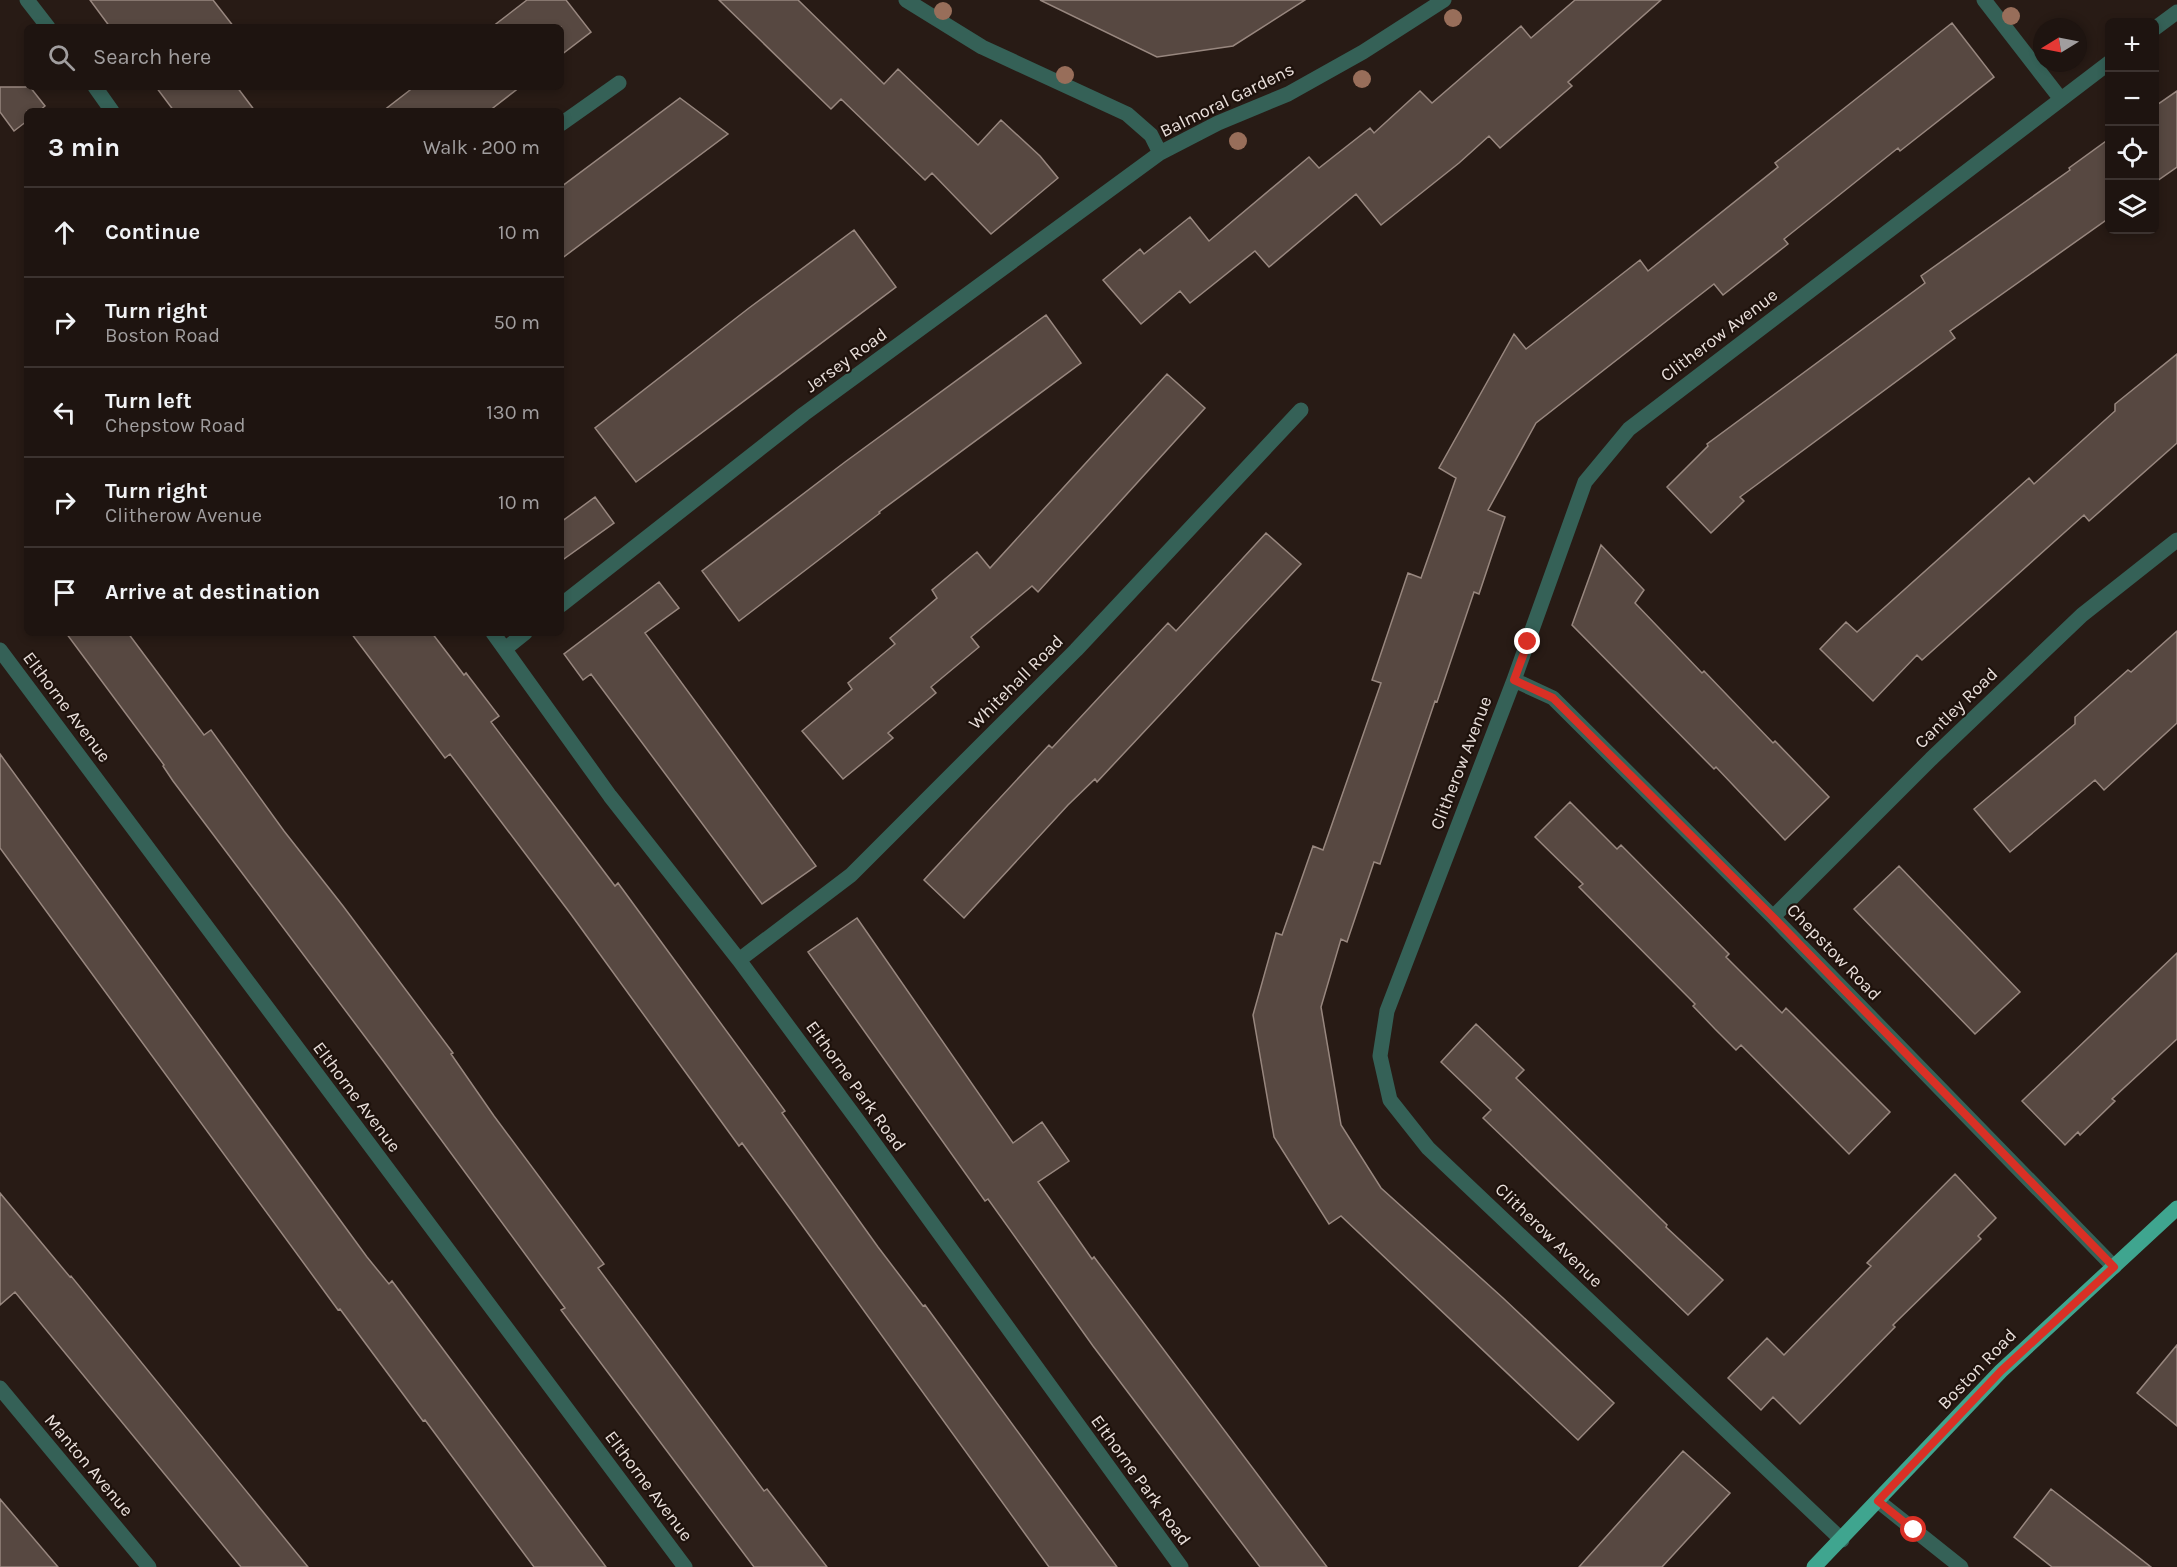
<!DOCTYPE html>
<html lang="en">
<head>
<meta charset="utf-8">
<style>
	body { margin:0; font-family:Karla,sans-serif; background:#261d19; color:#f1f3f6 }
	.controls { position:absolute; right:18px; top:18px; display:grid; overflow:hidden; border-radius:9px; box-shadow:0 3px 9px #0003 }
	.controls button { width:54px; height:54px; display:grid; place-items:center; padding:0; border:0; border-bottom:2px solid #3c3330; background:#1e1410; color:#f1f3f6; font:30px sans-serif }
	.compass { position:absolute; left:2033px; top:18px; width:54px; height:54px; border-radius:50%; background:#1e1410; box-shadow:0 3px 9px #0003; rotate:260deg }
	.stop { position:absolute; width:18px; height:18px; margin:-14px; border:4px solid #d93025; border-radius:50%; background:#fff }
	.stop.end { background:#d93025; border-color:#fff; box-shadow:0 2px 6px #0008 }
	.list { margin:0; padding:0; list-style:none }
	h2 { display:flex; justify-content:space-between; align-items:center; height:78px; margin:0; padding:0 24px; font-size:26px }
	h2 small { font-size:20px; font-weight:400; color:#a19e9f }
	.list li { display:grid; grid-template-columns:39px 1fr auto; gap:18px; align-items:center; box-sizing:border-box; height:90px; padding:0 24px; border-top:2px solid #3c3330 }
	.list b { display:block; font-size:22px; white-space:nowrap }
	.list p { margin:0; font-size:20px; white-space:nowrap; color:#a19e9f }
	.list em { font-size:20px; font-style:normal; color:#a19e9f }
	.icon { flex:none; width:33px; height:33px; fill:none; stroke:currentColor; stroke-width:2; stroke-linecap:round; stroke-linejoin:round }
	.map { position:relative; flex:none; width:2177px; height:1567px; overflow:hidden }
	.search { position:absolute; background:#1e1410; box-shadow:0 3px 9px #0003; left:24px; top:24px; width:540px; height:66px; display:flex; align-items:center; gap:15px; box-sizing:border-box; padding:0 21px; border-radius:9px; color:#a19e9f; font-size:22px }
	.panel { position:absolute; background:#1e1410; box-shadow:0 3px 9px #0003; left:24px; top:108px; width:540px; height:528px; border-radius:9px }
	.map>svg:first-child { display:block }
	.building { fill:#574841; stroke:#98877f; stroke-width:1.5 }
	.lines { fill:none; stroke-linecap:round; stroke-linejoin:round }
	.service { stroke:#356157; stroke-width:15 }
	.minor { stroke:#356157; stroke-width:15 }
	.primary { stroke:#3fa58f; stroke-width:15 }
	.tree { fill:#986e5a }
	.route { stroke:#d93025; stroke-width:8 }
	.labels { text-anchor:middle; stroke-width:4.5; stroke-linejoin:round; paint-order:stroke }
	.street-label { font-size:18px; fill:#eae0dc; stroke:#1e120c }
</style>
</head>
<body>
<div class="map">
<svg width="2177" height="1567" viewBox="0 0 2177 1567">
	<rect width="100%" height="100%" fill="#281b15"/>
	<path class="building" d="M90 0H213L234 27H110Z
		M527 0H566L591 32 561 55V27H492Z
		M719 0H798L884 84 898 69 978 145 1001 120 1040 156 1058 178 991 234 932 173 925 180 841 99 831 109Z
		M1040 0H1305L1233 46 1157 57Z
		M1575 0H1661L1568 82 1572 86 1500 148 1489 136 1459 163 1381 225 1356 194 1269 267 1255 251 1190 303 1180 291 1141 324 1103 280 1140 249 1144 254 1190 217 1209 241 1309 157 1319 168 1370 128 1374 133 1420 91 1432 103 1521 26 1531 38Z
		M1952 23 1994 77 1900 151 1898 148 1848 188 1784 239 1788 244 1723 295 1714 284 1536 423 1488 510 1505 517 1492 555 1479 594 1474 592 1437 702 1435 701 1380 864 1374 862 1347 942 1341 939 1321 1007 1341 1125 1381 1188 1503 1298 1614 1403 1578 1440 1341 1216 1329 1224 1274 1137 1253 1015 1276 933 1282 935 1313 846 1323 850 1381 683 1372 680 1408 573 1421 578 1456 478 1439 468 1514 334 1526 349 1640 260 1648 271 1778 167 1775 163Z
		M0 87H30L45 106 39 111H27V121L14 131 0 112Z
		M156 87H237L255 111H174Z
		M414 87H520L489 111H383Z
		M2177 91V167L2154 183V107Z
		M680 98 728 134 561 259V187Z
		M2109 139V218L1950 331 1955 338 1740 497 1744 501 1711 533 1667 487 1708 446 1707 444 1925 283 1921 276 2070 170 2069 168Z
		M854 230 896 287 636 482 595 428 749 308Z
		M1046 315 1081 363 879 512 880 513 739 621 702 571 845 462Z
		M2177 354V443L2089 521 2084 515 1922 660 1917 655 1873 701 1820 649 1846 622 1857 632 2029 478 2034 484 2115 411V404Z
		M1167 374 1205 408 1038 592 1032 586 971 637 979 647 931 687 936 693 888 733 893 738 843 779 802 731 852 689 848 683 895 644 890 638 937 598 932 590 977 552 990 568Z
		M595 497 614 523 561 561V522Z
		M1266 533 1301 564 1097 782 1095 779 1068 805 964 918 924 880 1049 745 1052 748 1168 623 1176 631Z
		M1601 545 1644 590 1635 603 1702 673 1704 671 1773 743 1775 741 1829 797 1785 840 1716 767 1714 769 1572 625Z
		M659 582 679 608 645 633 816 866 762 904 591 674 583 680 564 654Z
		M2177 631V723L2104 790 2095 780 2010 852 1974 809 2075 724V717L2128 670 2131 672Z
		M66 633H128L204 735 211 730 284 831 343 906 453 1053 451 1054 494 1116 604 1264 598 1268 764 1491 767 1489 827 1567H754L561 1310 565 1308 539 1273 384 1062 173 781 163 766 164 765Z
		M351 633H432L464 675 466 673 499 716 491 722 615 886 618 883 785 1111 782 1113 878 1247 923 1306 925 1305 1117 1567H1049L789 1207 742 1143 739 1146 570 913 450 754 445 758Z
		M0 754 367 1257 389 1284 392 1281 606 1567H534L425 1420 423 1421 340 1309 338 1310 0 848Z
		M1570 802 1617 849 1621 845 1729 954 1726 957 1782 1013 1786 1008 1890 1112 1849 1154 1741 1045 1736 1050 1715 1029 1693 1006 1695 1004 1579 887 1583 884 1535 837Z
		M1899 866 2020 992 1975 1034 1854 909Z
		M857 918 1013 1143 1042 1122 1069 1161 1038 1182 1092 1259 1094 1257 1327 1567H1260L1093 1346 988 1199 985 1201 808 952Z
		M2177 953V1039L2112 1099 2115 1101 2080 1135 2078 1132 2065 1145 2022 1101Z
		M1476 1024 1524 1070 1516 1078 1667 1225 1666 1227 1723 1280 1688 1315 1483 1118 1491 1110 1441 1062Z
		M1955 1174 1996 1218 1978 1236 1981 1239 1893 1325 1895 1327 1800 1424 1773 1397 1761 1410 1728 1378 1767 1338 1784 1355 1871 1266 1867 1263Z
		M0 1193 70 1277 71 1276 308 1567H241L15 1292 0 1305Z
		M2177 1345V1426L2137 1393Z
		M1683 1451 1730 1493 1662 1567H1579Z
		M2051 1489 2151 1567H2052L2014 1537Z
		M0 1499 58 1567H0Z"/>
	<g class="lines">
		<path class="service" d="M1878 1501 1961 1567"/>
		<path class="minor" d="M27 0 48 27
			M906 0 982 47 1127 114 1151 135 1160 153 1218 123 1288 94 1363 52 1444 0
			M1984 0 2060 98
			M2154 29 2177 12
			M95 87 112 111
			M561 124 619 83
			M561 605 804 414 1160 153
			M493 633 610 796 739 960 861 1125 1181 1567
			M505 649 525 633
			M0 650 685 1567
			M1514 680 1553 698 1773 917 2114 1267
			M1773 917 1931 759 2082 615 2177 540
			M739 960 851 875 1076 650 1301 410
			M0 1388 149 1567
			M1842 1540 1428 1148 1390 1100 1380 1056 1387 1011 1514 680 1585 482 1629 429 2110 62"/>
		<path class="primary" d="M1814 1567 2001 1371 2177 1208"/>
	</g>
	<g class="tree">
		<circle cx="943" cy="11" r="9"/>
		<circle cx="2011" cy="16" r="9"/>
		<circle cx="1453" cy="18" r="9"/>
		<circle cx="1065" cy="75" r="9"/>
		<circle cx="1362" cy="79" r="9"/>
		<circle cx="1238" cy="141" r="9"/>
	</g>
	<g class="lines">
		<path class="route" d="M1528 642 1514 680 1553 698 1773 917 2114 1267 2001 1371 1878 1501 1914 1530"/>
	</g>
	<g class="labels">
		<g class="street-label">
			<text transform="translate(1227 100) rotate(-26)" y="6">Balmoral Gardens</text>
			<text transform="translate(1719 335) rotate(-37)" y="6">Clitherow Avenue</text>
			<text transform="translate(846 360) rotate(-36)" y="6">Jersey Road</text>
			<text transform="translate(1016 682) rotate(-45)" y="6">Whitehall Road</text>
			<text transform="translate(67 707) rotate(53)" y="6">Elthorne Avenue</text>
			<text transform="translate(1956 708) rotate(-44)" y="6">Cantley Road</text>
			<text transform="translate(1461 763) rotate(-69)" y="6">Clitherow Avenue</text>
			<text transform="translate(1834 952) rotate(46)" y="6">Chepstow Road</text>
			<text transform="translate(856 1086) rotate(54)" y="6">Elthorne Park Road</text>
			<text transform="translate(357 1097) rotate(53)" y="6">Elthorne Avenue</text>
			<text transform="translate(1549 1235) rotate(44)" y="6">Clitherow Avenue</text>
			<text transform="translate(1977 1369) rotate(-46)" y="6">Boston Road</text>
			<text transform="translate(89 1465) rotate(50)" y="6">Manton Avenue</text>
			<text transform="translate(1141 1480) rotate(54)" y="6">Elthorne Park Road</text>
			<text transform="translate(649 1486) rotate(53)" y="6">Elthorne Avenue</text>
		</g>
	</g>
</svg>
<div class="controls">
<button>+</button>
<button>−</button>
<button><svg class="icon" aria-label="locate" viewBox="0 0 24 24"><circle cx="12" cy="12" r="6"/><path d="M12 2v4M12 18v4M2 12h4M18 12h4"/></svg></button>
<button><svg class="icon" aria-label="layers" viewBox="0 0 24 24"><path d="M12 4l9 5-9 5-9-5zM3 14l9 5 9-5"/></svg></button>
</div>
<svg class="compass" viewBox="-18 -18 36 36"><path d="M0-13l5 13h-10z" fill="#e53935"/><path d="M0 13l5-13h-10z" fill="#a19e9f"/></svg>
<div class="stop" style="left:1914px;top:1530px"></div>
<div class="stop end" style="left:1528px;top:642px"></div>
<div class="search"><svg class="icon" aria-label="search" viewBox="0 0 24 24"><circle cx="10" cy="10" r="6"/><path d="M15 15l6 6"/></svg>Search here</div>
<section class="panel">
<h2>3 min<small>Walk · 200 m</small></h2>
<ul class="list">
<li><svg class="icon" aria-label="ahead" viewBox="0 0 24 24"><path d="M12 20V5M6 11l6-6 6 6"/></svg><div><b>Continue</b></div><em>10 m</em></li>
<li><svg class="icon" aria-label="right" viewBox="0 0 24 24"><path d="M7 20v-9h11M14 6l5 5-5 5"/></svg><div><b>Turn right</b><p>Boston Road</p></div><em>50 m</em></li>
<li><svg class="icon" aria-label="left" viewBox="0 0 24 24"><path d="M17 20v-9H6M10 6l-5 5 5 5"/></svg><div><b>Turn left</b><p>Chepstow Road</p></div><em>130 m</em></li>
<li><svg class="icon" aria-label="right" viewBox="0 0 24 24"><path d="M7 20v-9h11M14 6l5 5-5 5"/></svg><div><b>Turn right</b><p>Clitherow Avenue</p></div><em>10 m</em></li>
<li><svg class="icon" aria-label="arrive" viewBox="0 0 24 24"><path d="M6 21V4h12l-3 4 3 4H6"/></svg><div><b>Arrive at destination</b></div></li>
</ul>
</section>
</div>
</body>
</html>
